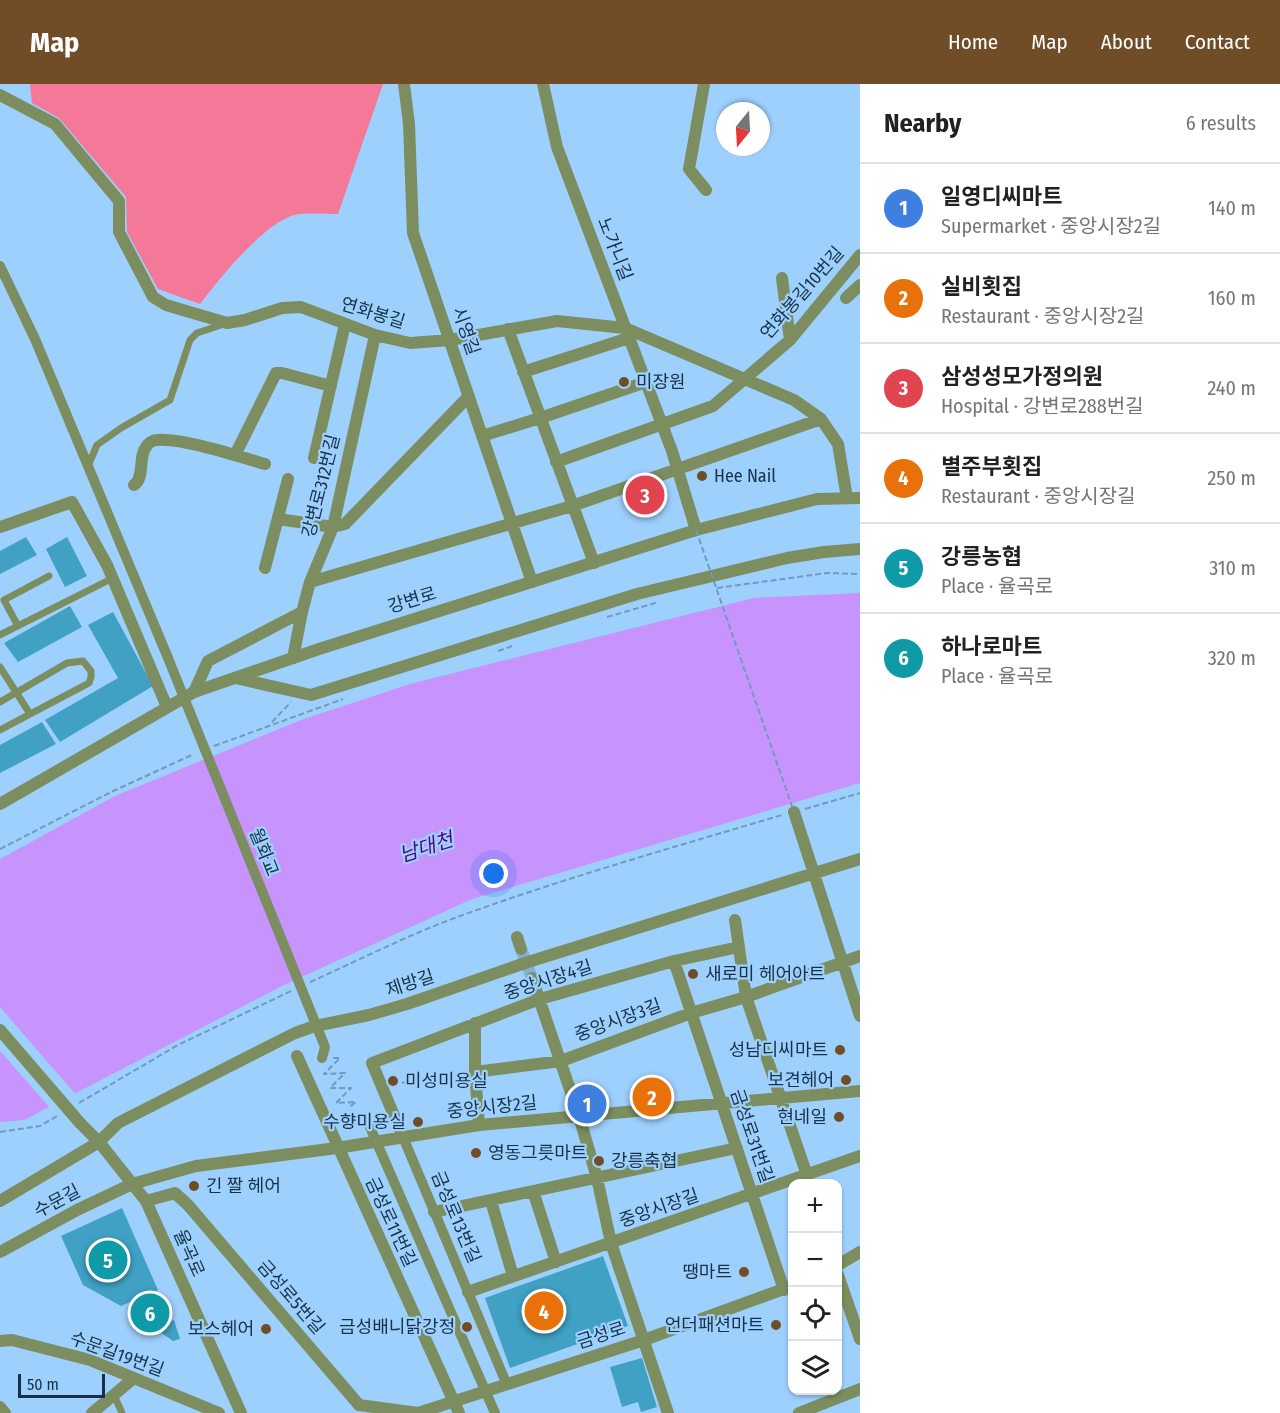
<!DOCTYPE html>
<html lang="en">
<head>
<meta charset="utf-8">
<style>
	body { margin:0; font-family:"Fira Sans Condensed","Noto Sans KR",sans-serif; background:#f6f6f6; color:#202124 }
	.controls { position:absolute; right:18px; bottom:18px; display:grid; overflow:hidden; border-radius:12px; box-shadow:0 2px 4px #0004 }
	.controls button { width:54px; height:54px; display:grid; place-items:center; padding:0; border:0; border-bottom:2px solid #e0e0e0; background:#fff; color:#202124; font:30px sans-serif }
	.compass { position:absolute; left:716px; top:18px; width:54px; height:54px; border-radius:50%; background:#fff; box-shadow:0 2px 4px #0004; rotate:198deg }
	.scale { position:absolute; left:18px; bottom:15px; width:87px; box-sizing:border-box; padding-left:6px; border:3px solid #173248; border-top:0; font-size:16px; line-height:21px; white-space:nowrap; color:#173248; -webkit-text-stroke:4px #9ed0fd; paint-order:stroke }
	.you { position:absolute; left:494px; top:790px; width:21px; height:21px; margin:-15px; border:4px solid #fff; border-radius:50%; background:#1a73e8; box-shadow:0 0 0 9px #1a73e833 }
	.badge { display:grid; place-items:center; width:39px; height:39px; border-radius:50%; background:#714d27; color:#fff; font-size:20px; font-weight:700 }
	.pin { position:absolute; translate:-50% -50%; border:3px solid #fff; box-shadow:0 2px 6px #0006 }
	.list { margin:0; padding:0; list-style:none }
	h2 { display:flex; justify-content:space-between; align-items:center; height:78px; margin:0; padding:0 24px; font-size:26px }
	h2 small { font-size:20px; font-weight:400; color:#757577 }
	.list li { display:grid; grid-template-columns:39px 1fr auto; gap:18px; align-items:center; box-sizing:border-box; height:90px; padding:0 24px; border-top:2px solid #e0e0e0 }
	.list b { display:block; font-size:22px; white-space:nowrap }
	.list p { margin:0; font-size:20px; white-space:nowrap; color:#757577 }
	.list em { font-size:20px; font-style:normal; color:#757577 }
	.icon { flex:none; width:33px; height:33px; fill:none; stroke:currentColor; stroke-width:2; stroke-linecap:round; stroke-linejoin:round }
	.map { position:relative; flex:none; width:860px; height:1329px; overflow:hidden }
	header { display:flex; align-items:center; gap:36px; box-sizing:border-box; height:84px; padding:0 30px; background:#714d27; color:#fff }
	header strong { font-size:28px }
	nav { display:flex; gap:33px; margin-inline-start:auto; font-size:21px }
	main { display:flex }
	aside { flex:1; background:#fff }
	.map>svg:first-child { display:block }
	.green { fill:#f47898 }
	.water { fill:#c793fd }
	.pier { fill:#9ed0fd }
	.building { fill:#40a1c4 }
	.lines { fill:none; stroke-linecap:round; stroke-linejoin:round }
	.minor-tunnel { stroke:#83b0d9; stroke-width:12; stroke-dasharray:12 6; stroke-linecap:butt }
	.path { stroke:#709ac0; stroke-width:2; stroke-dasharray:6 3; stroke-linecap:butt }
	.service { stroke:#7c8e5f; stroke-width:7 }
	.pedestrian { stroke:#7c8e5f; stroke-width:10 }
	.minor { stroke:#7c8e5f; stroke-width:12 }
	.tertiary { stroke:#7c8e5f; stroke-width:12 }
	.path-bridge { stroke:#709ac0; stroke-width:2; stroke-dasharray:6 3; stroke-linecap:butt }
	.pedestrian-bridge { stroke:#7c8e5f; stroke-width:10 }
	.tertiary-bridge { stroke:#7c8e5f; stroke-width:12 }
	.poi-dot { fill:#714d27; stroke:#9ed0fd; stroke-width:2 }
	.labels { text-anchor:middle; stroke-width:4.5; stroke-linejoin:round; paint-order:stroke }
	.street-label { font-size:18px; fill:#173248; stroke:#9ed0fd }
	.poi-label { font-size:18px; fill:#173248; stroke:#9ed0fd; text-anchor:end }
	.water-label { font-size:20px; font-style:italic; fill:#570489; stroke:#9ed0fd }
</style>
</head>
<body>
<header>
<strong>Map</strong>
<nav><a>Home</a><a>Map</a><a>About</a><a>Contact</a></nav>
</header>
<main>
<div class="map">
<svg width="860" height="1329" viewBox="0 0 860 1329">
	<rect width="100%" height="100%" fill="#9ed0fd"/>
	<path class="green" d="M30 0H383L338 130C325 130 302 128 291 132 260 144 220 194 200 220L158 205 127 148 126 113 59 34 32 19Z"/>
	<path class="water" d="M860 509V699L472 815 282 902 24 1036 0 1038V775L115 712 301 636 410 600 754 514Z"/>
	<path class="pier" d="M0 923 77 1012 51 1025 0 967Z"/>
	<path class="building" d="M26 453 37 471 0 490V467Z
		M67 453 87 492 65 503 46 465Z
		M70 522 82 543 18 578 4 559Z
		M113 528 153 602 60 658 45 636 118 594 88 541Z
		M42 638 56 660 0 689V661Z
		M122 1124 158 1206 121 1222 83 1201 61 1152Z
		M603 1172 628 1242 510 1284 485 1214Z
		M160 1217 166 1230 156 1240 133 1228 137 1219 146 1225Z
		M174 1236 180 1255 173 1257 160 1248 166 1240Z
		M642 1274 657 1323 641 1328 638 1318 622 1323 610 1283Z"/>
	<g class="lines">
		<path class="minor-tunnel" d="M521 865 532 894"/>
		<path class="path" d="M717 504 827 489 860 490
			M607 533 659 518
			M498 567 515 561
			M272 638 291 618
			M214 662 343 615
			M805 725 860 709
			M0 765 111 708 194 670
			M310 898C357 877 404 853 452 835 561 795 671 764 782 731
			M333 974H340L324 990 345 989 330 1004H351L336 1019 356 1018 348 1024
			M393 1000 465 990
			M79 1019 178 961 291 907
			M0 1048 40 1042 59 1031"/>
		<path class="service" d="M88 382 97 361 121 344 170 316 190 256 197 249 224 240
			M18 542 4 516 49 492
			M0 551 113 494
			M0 583 30 630
			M0 618 67 579 83 577 91 587V593L89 599 0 646
			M114 1311 122 1329"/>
		<path class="pedestrian" d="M0 182 35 255 168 574
			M349 1036 366 1034 495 1329
			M403 1053 507 1301"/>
		<path class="minor" d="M404 0 409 40 413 149 532 498
			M543 0 557 63 672 367 696 446
			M704 0 689 85 706 106
			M0 11 55 40 119 117V148L153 213 166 221 227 239 245 236 282 224 301 223 375 251 410 259 450 256 557 237 625 244 794 316 821 335 838 360 847 414
			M782 194 790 256
			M846 214 860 201
			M508 245 594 479
			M523 288 629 254
			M482 352 540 334 646 298
			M235 371 276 289H282L331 302
			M314 374 345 240
			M556 378 713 322 790 256 860 171
			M134 401C145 394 138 373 146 363 148 359 153 356 157 356 180 353 241 373 265 380
			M278 435 333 443 345 440 469 312
			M0 443 72 418 107 481 167 623
			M265 484 288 395
			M310 498 572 422 821 335
			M293 574 302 528
			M235 594 311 611 637 510 787 474 824 468 860 465
			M194 608 208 577 302 528 310 498 333 443 375 251
			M794 728 860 932
			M735 836 746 913 810 1100
			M517 853 521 865
			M674 877 784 1206
			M532 894 579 1032 597 1094 611 1159 668 1329
			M475 939V988L479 1041
			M297 972 459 1329
			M475 988 561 977 691 929 746 913 860 872
			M403 1053 372 979 540 915 674 877 739 863
			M533 1107 556 1178
			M0 1117 99 1058 118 1039 295 949 315 942 369 931 407 920 528 878 860 775
			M146 1117 175 1109 188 1121 359 1321 418 1329
			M491 1117 513 1192
			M434 1128 737 1064
			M0 1168 77 1126 132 1100 196 1082 337 1064 479 1041 860 1007
			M838 1191 860 1255
			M468 1208 860 1072
			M0 1257 12 1256 90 1276 219 1329
			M0 1323 5 1329
			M92 1329 134 1294
			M799 1329 860 1305"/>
		<path class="tertiary" d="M0 720 194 608 319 565 696 446 817 415 860 414
			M80 1039 99 1058 146 1117 241 1329
			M838 1181 860 1168
			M418 1329 644 1256 792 1202"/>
		<path class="path-bridge" d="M696 446 794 728"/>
		<path class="pedestrian-bridge" d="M168 574 325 963 322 974"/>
		<path class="tertiary-bridge" d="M0 946 80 1039"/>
	</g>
	<g class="poi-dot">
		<circle cx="624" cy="298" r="6"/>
		<circle cx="702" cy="392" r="6"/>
		<circle cx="693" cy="890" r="6"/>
		<circle cx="840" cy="966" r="6"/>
		<circle cx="846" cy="996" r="6"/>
		<circle cx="393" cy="997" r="6"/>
		<circle cx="839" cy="1033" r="6"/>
		<circle cx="418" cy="1038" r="6"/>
		<circle cx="476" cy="1069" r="6"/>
		<circle cx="599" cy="1077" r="6"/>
		<circle cx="194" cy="1102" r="6"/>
		<circle cx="744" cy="1188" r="6"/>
		<circle cx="776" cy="1241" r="6"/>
		<circle cx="467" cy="1243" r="6"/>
		<circle cx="266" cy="1245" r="6"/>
	</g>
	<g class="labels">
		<g class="street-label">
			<text transform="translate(615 165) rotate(69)" y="6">노가니길</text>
			<text transform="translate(802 209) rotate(-49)" y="6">연화봉길10번길</text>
			<text transform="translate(373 229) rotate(17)" y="6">연화봉길</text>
			<text transform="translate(466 247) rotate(71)" y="6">시영길</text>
			<text transform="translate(321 402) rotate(-76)" y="6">강변로312번길</text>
			<text transform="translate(412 516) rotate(-17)" y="6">강변로</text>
			<text transform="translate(264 768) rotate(68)" y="6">월화교</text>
			<text transform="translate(548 896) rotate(-18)" y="6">중앙시장4길</text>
			<text transform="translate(410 899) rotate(-18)" y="6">제방길</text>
			<text transform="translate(618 936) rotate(-20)" y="6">중앙시장3길</text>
			<text transform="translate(492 1023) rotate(-6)" y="6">중앙시장2길</text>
			<text transform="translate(752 1052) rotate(71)" y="6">금성로31번길</text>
			<text transform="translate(57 1117) rotate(-28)" y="6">수문길</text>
			<text transform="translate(659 1124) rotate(-19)" y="6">중앙시장길</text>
			<text transform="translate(456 1133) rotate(67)" y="6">금성로13번길</text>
			<text transform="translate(391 1138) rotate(65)" y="6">금성로11번길</text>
			<text transform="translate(189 1169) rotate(66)" y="6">율곡로</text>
			<text transform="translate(291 1213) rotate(49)" y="6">금성로5번길</text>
			<text transform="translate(601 1251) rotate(-18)" y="6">금성로</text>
			<text transform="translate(117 1270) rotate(20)" y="6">수문길19번길</text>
		</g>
		<g class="poi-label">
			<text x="636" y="304" text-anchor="start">미장원</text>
			<text x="714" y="398" text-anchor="start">Hee Nail</text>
			<text x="705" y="896" text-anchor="start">새로미 헤어아트</text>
			<text x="828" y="972">성남디씨마트</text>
			<text x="834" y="1002">보견헤어</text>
			<text x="405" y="1003" text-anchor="start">미성미용실</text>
			<text x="827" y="1039">현네일</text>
			<text x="406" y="1044">수향미용실</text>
			<text x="488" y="1075" text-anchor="start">영동그릇마트</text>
			<text x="611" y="1083" text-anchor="start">강릉축협</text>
			<text x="206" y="1108" text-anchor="start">긴 짤 헤어</text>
			<text x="732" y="1194">땡마트</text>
			<text x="764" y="1247">언더패션마트</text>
			<text x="455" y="1249">금성배니닭강정</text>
			<text x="254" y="1251">보스헤어</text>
		</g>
		<g class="water-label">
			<text transform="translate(426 763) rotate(-18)" y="7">남대천</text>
		</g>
	</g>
</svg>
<div class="controls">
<button>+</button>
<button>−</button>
<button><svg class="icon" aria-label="locate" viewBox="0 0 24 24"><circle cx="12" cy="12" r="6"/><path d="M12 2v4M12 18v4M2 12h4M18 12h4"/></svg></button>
<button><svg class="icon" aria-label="layers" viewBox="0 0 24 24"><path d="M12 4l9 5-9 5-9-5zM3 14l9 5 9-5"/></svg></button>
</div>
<svg class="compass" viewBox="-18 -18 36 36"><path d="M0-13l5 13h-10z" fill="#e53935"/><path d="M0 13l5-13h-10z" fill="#757577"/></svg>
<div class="scale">50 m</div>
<div class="you"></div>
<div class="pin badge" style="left:587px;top:1020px;background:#3f7fe0">1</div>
<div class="pin badge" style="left:652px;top:1013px;background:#e8710a">2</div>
<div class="pin badge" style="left:645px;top:411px;background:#e0444e">3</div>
<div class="pin badge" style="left:544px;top:1227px;background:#e8710a">4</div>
<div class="pin badge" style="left:108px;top:1176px;background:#0f9aa8">5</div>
<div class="pin badge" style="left:150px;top:1229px;background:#0f9aa8">6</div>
</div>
<aside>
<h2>Nearby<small>6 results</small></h2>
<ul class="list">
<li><span class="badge" style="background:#3f7fe0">1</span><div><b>일영디씨마트</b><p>Supermarket · 중앙시장2길</p></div><em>140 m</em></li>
<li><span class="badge" style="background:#e8710a">2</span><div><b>실비횟집</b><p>Restaurant · 중앙시장2길</p></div><em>160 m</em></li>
<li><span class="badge" style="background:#e0444e">3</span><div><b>삼성성모가정의원</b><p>Hospital · 강변로288번길</p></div><em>240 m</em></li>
<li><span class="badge" style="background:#e8710a">4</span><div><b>별주부횟집</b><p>Restaurant · 중앙시장길</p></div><em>250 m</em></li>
<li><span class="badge" style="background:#0f9aa8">5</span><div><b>강릉농협</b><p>Place · 율곡로</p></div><em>310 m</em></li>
<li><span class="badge" style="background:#0f9aa8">6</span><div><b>하나로마트</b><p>Place · 율곡로</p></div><em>320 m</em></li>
</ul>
</aside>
</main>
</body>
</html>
